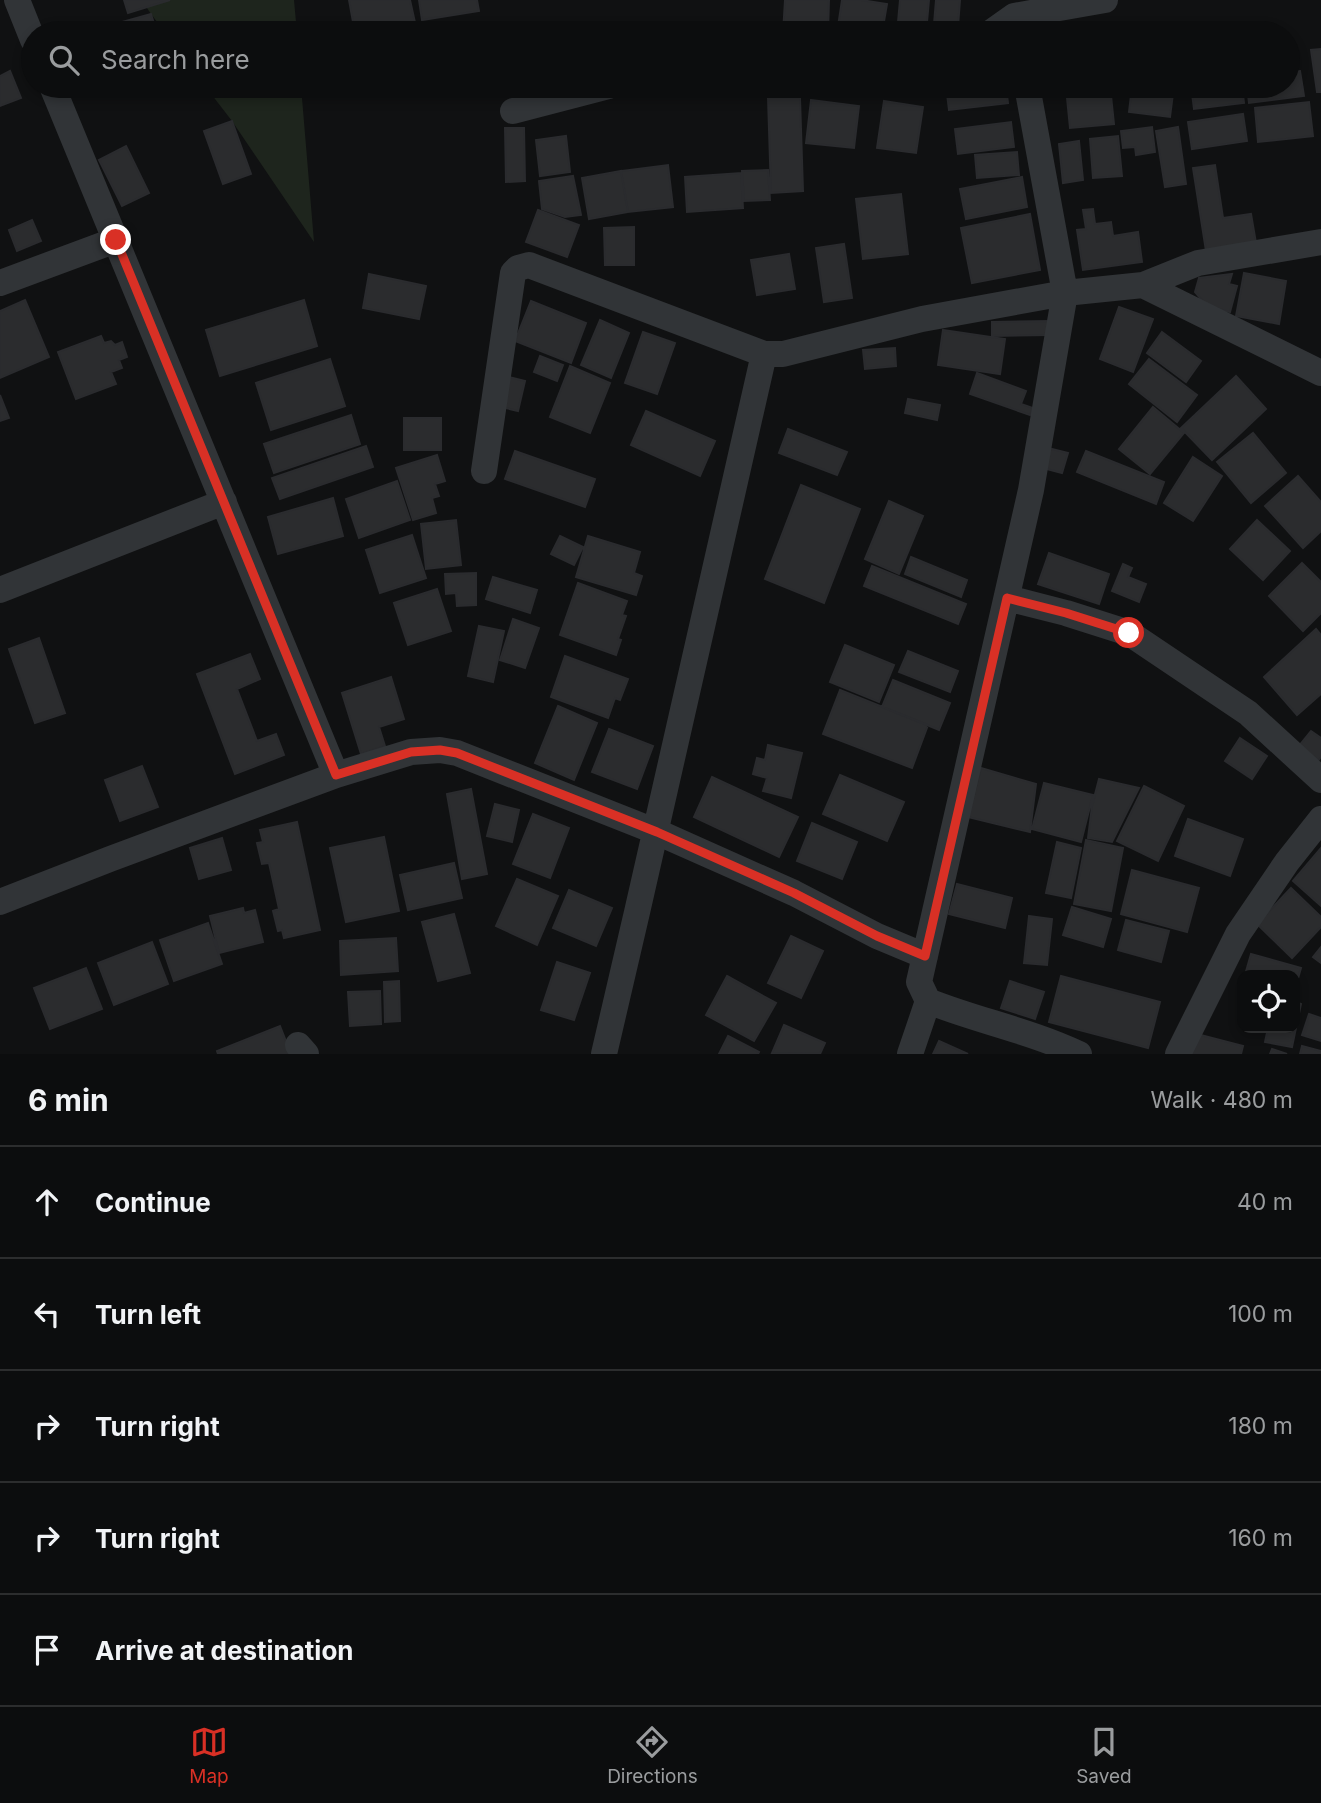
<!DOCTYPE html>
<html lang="en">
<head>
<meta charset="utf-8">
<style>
	body { margin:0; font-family:Inter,sans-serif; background:#1a1b1c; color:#f1f3f6 }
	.controls { position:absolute; right:21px; bottom:21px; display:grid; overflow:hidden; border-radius:14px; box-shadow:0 4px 10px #0003 }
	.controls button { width:63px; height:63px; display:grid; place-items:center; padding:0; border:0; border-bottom:2px solid #2c2d2e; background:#0c0d0e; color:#f1f3f6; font:35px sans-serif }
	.stop { position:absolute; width:21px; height:21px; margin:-16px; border:5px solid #d93025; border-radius:50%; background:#fff }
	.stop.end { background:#d93025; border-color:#fff; box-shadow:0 2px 7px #0008 }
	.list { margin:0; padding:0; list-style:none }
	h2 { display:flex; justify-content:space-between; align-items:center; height:91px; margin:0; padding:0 28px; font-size:30px }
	h2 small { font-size:23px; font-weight:400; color:#9a9c9e }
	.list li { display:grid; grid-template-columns:46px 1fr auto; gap:21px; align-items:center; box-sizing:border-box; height:112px; padding:0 28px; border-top:2px solid #2c2d2e }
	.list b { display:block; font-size:26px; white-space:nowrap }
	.list em { font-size:23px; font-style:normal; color:#9a9c9e }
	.icon { flex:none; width:38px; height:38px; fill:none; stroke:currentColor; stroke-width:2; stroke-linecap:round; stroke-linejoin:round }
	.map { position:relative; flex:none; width:1321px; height:1054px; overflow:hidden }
	.search { position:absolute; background:#0c0d0e; box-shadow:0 4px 10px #0003; left:21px; right:21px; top:21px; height:77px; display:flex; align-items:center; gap:18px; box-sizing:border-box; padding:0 24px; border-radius:38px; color:#9a9c9e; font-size:26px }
	.sheet { height:651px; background:#0c0d0e }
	nav { display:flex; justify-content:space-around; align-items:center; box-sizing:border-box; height:98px; border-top:2px solid #2c2d2e; background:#0c0d0e; font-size:19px; color:#9a9c9e }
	nav a { display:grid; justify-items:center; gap:4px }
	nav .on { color:#d93025 }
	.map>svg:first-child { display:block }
	.green { fill:#1e251d }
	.building { fill:#2b2c2e; stroke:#2a2b2e; stroke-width:2 }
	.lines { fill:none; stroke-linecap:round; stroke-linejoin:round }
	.street { stroke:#313437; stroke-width:26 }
	.route { stroke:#d93025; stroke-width:9 }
</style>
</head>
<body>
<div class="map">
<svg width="1321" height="1054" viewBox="0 0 1321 1054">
	<rect width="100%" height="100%" fill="#101112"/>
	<path class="green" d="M141 0H294L297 33H165Z
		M205 86H301L314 242 232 121Z"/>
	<path class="building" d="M124 0H170L128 13Z
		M349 0H410L416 27 385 33H355Z
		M419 0H477L479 11 422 20Z
		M785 0H829L828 33H783Z
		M842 0H861L887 4 882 33H837Z
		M900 0H929L926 33H897Z
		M936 0H960L958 27 934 24Z
		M151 14 157 33H86V32Z
		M1321 49V92H1317L1311 50Z
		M10 71 21 98 0 106V76Z
		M1300 71 1304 96 1249 103 1247 86H1288V72Z
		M107 86H126L109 91Z
		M946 86H1006L1008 103 949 110Z
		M1090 86H1110L1114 124 1070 128 1066 88Z
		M1132 86H1174L1170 117 1129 112Z
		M1191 86H1242L1244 103 1194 109Z
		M768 98H800L803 191 771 193Z
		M811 100 859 106 854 148 806 143Z
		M884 101 923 107 916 153 877 148Z
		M1309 102 1313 136 1258 142 1255 108Z
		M1243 114 1247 141 1192 149 1188 122Z
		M232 121 251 174 223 184 204 131Z
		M1011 122 1014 147 958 154 955 129Z
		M1152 127 1155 152 1136 155 1135 147 1123 148 1121 131Z
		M1178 127 1186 184 1165 187 1156 131Z
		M505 128H524L525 181 506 182Z
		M566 136 570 172 540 176 536 140Z
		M1118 136 1122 176 1093 178 1090 139Z
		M1079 141 1083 180 1063 183 1059 144Z
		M126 146 149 193 122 206 99 160Z
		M1017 152 1019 175 977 178 975 155Z
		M668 165 673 207 628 212 621 171Z
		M1215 165 1223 218 1251 214 1256 243 1206 251 1193 168Z
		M768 170 770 200 744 201 742 171Z
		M621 171 628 212 589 219 582 178Z
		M741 173 743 208 687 212 685 177Z
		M573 176 581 215 565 217 542 209 539 181Z
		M1022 177 1027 207 966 219 960 189Z
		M901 194 908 254 863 259 856 199Z
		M1093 209 1095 224 1111 222 1113 236 1138 232 1142 262 1083 270 1077 230 1086 229 1083 210Z
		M538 210 579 225 567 257 526 242Z
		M1030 214 1040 270 972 283 961 228Z
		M32 220 41 241 17 251 9 230Z
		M634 227V265H605L604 228Z
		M844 244 852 298 824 302 816 248Z
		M789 254 795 289 757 295 751 260Z
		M1244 273 1286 281 1279 324 1236 316Z
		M369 274 426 286 419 319 363 308Z
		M1232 274 1229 284 1237 286 1230 312 1207 306 1195 292 1199 278Z
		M25 300 49 357 0 378V311Z
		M304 300 317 346 220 376 206 330Z
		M531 301 586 323 571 363 515 341Z
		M1119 307 1153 319 1133 372 1100 359Z
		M600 320 629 333 611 378 581 365Z
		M1049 321V335L992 336V322Z
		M943 330 1005 339 1000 374 938 365Z
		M643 332 675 343 657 394 625 383Z
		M1162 332 1201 361 1186 382 1147 353Z
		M101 336 104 343 111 341 115 345 122 342 127 357 119 360 122 368 111 372 116 384 76 399 58 352Z
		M895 348 896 366 865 369 863 350Z
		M540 356 563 365 557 381 534 372Z
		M330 359 345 406 271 430 256 383Z
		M1149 359 1197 395 1177 422 1129 384Z
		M570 366 610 383 590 433 550 417Z
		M977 373 1026 391 1021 404 1033 408 1030 415 970 394Z
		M505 376 525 381 518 411 497 406Z
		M1236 376 1266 409 1212 460 1181 428Z
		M0 395 9 418 0 421Z
		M908 399 940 405 937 420 905 413Z
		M1153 407 1184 433 1150 474 1119 449Z
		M646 411 715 441 700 476 631 445Z
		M351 415 360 444 274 473 264 444Z
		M404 418H441V450H404Z
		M788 429 847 452 837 475 779 453Z
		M1253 433 1286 473 1251 503 1217 462Z
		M366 446 373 467 280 499 272 478Z
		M1044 447 1068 453 1062 473 1039 467Z
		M515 451 595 479 585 507 505 479Z
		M1086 451 1164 482 1156 504 1077 472Z
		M437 455 445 481 435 484 439 496 432 498 436 513 413 520 396 468Z
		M1193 457 1222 476 1193 521 1164 503Z
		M1298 476 1321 502V531L1303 548 1265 506Z
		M397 481 410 520 359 538 346 499Z
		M801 485 860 509 824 603 765 579Z
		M333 498 343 536 278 554 268 517Z
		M889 501 923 516 899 574 865 559Z
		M456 520 461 565 426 569 421 524Z
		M1257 520 1290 551 1263 580 1230 549Z
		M412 535 426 578 380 593 366 550Z
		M560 536 583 547 574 565 551 554Z
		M588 536 640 552 634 573 642 576 636 595 576 577Z
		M1049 553 1109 574 1099 604 1038 584Z
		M911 557 967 580 961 597 905 574Z
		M1302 563 1321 582V613L1303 631 1269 596Z
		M1123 564 1132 568 1128 577 1146 584 1139 602 1112 591Z
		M872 566 966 604 958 624 864 586Z
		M476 573V605L457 606 456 593 446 594 445 574Z
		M493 577 537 590 530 613 486 599Z
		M578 583 627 601 622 615 626 616 618 639 621 640 616 655 560 635Z
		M437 589 451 631 408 645 394 603Z
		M513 619 539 628 525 668 500 660Z
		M479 626 504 631 493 682 468 676Z
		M1316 629 1321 635V694L1297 715 1264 677Z
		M39 638 65 713 35 723 9 649Z
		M845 645 894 665 879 702 830 682Z
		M908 651 958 671 950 692 899 672Z
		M250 654 260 679 237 689 257 741 276 734 284 755 235 774 197 674Z
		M565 656 628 679 620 700 615 698 608 718 551 697Z
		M391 677 404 719 379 727 385 746 361 754 342 693Z
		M893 680 950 703 939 730 882 707Z
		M840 690 928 725 912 768 823 734Z
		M558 706 597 723 574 780 535 763Z
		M609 729 653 746 637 789 592 772Z
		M1311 731 1321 738V757L1317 762 1298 747Z
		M1240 738 1267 756 1252 779 1225 761Z
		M768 745 802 753 791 798 763 791 767 778 753 774 757 758 765 760Z
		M142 766 158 807 120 821 105 780Z
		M981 768 1036 784 1030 832 968 817Z
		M840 775 904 802 887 841 823 814Z
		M712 777 798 817 779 857 694 817Z
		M1099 779 1139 788 1112 842 1088 838 1092 806Z
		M1044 783 1093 795 1081 842 1032 829Z
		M1144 786 1184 806 1158 861 1117 841Z
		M471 789 487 874 462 879 447 794Z
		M495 804 519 810 512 842 487 836Z
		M533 814 569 828 550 878 513 864Z
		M1188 819 1243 839 1230 876 1175 856Z
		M297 822 320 930 284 938 282 930 278 931 273 911 279 909 269 863 262 864 257 843 263 842 260 830Z
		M812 823 857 842 842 879 797 861Z
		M384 837 399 911 346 922 330 848Z
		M222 838 231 870 199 879 190 848Z
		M1086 840 1123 848 1111 911 1074 904Z
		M1057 842 1081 848 1071 898 1046 893Z
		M1321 848V906L1293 881Z
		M454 863 462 898 408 910 400 875Z
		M1132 870 1199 888 1187 932 1121 914Z
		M517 879 558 896 537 945 496 926Z
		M957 884 1012 898 1005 928 949 914Z
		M1291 888 1321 917V927L1292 958 1257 924Z
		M569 890 612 908 596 946 553 928Z
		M1072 907 1111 919 1103 947 1063 935Z
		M243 908 244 913 255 910 263 942 219 953 210 916Z
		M454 914 470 973 438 981 422 922Z
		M1029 916 1052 919 1047 965 1024 963Z
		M1126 920 1169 931 1161 962 1118 950Z
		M208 923 222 964 174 981 160 940Z
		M791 936 823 951 801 998 768 983Z
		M396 938 398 971 341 975 340 941Z
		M152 942 168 984 114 1005 98 963Z
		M1321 947V963L1313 957Z
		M1251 954 1301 968 1295 989V975H1245Z
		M557 962 590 973 574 1020 541 1010Z
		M86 968 102 1009 50 1029 34 988Z
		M727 976 776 1003 754 1041 706 1015Z
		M1061 976 1160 1002 1148 1048 1049 1022Z
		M399 981 400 1021 385 1022 384 982Z
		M1010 981 1044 992 1035 1019 1001 1008Z
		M380 991 381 1024 350 1026 348 992Z
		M1295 1002 1301 1004 1292 1047 1265 1042 1268 1028H1295Z
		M1309 1014 1321 1018V1041L1302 1035Z
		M784 1025 825 1043 820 1054 772 1053Z
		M280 1026 291 1054H218L217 1051Z
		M1193 1033 1243 1046 1241 1054H1187Z
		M728 1036 759 1052 758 1054H719Z
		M939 1041 968 1054H933Z
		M1302 1046 1321 1051V1054H1300Z
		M1272 1049 1287 1054H1270Z"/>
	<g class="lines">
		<path class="street" d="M17 0 33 40
			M990 33 1014 16 1105 0
			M52 86 336 775
			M1027 86 1065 293 1031 490 919 982 928 1001C978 1021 1031 1031 1079 1054
			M513 111 609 86
			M0 283 116 240
			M1143 285 1321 373
			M484 471 513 273 518 268 529 265 764 354H783L922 319 1065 293 1143 285 1198 263 1321 242
			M0 590 224 502
			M1007 598 1066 613 1129 633 1248 713 1321 780
			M0 902 110 859 336 775 411 752 440 750 457 753 657 832 794 893 877 936 925 956
			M298 1045 306 1054
			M604 1054C659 821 710 587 764 354
			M910 1054 928 1001
			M1178 1054 1238 934 1287 862 1321 819"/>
	</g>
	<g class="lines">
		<path class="route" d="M116 240 336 775 411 752 440 750 457 753 657 832 794 893 877 936 925 956 1007 598 1066 613 1129 633"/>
	</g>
</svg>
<div class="controls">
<button><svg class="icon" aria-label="locate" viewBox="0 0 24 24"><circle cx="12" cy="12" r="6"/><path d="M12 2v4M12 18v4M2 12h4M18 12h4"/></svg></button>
</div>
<div class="stop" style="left:1129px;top:633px"></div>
<div class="stop end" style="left:116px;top:240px"></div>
<div class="search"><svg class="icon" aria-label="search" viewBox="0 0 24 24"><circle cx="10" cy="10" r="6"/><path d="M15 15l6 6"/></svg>Search here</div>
</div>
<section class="sheet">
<h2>6 min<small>Walk · 480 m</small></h2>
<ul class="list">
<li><svg class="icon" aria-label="ahead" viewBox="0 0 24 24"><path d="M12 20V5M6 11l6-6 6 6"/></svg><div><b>Continue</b></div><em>40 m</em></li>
<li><svg class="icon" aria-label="left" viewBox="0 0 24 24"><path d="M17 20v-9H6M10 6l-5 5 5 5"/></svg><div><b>Turn left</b></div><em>100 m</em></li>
<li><svg class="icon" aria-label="right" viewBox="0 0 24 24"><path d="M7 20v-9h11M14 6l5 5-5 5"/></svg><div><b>Turn right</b></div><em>180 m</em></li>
<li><svg class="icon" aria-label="right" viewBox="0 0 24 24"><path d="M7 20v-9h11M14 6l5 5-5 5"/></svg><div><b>Turn right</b></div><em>160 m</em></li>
<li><svg class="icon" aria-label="arrive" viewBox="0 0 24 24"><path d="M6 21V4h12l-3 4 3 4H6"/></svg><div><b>Arrive at destination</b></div></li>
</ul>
</section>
<nav>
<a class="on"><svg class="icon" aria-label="map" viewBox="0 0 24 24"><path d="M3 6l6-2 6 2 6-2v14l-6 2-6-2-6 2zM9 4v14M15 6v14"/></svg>Map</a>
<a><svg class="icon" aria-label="directions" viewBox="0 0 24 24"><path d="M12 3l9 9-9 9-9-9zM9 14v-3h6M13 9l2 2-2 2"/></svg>Directions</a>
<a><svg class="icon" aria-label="saved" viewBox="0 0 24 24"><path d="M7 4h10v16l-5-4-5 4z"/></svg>Saved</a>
</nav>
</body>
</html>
